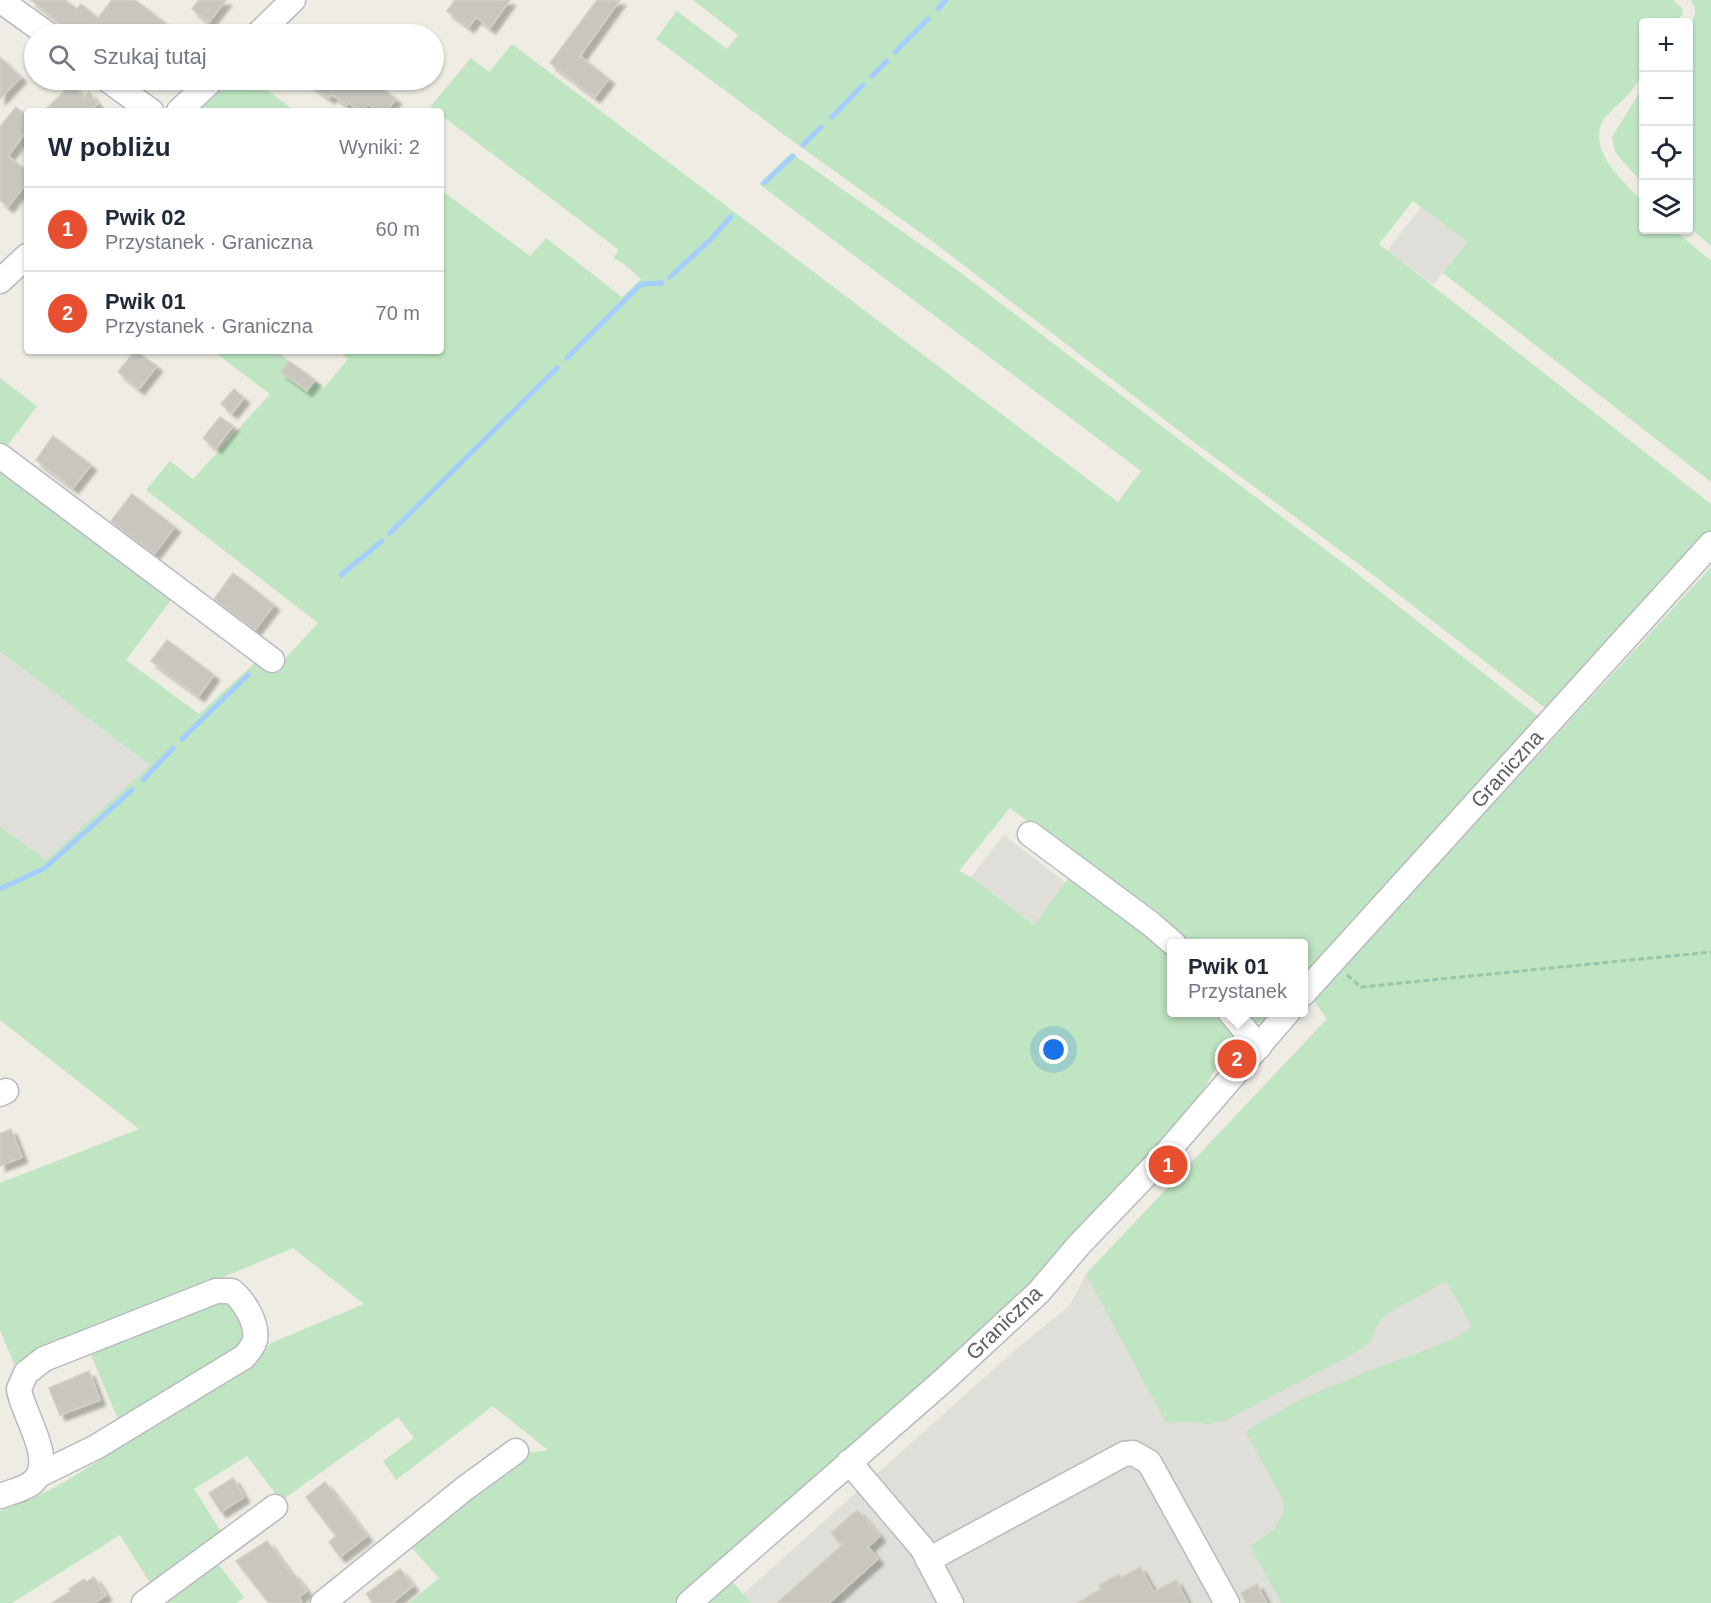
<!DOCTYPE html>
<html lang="pl">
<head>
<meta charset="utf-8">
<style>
	body { margin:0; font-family:Arial,sans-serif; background:#f2f2f3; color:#1f2937 }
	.controls { position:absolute; right:18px; top:18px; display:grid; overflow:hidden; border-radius:6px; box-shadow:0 2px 4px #0004 }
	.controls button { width:54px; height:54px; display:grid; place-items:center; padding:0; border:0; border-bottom:2px solid #e0e1e3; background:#fff; color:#1f2937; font:30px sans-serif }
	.you { position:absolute; left:1054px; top:1050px; width:21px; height:21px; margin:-15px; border:4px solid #fff; border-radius:50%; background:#1a73e8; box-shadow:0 0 0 9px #1a73e833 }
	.badge { display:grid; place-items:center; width:39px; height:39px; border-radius:50%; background:#e65031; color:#fff; font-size:20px; font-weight:700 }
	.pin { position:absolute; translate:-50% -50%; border:3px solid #fff; box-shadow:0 2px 6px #0006 }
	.popup { position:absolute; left:1167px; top:939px; width:141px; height:78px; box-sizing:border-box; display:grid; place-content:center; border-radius:6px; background:#fff; filter:drop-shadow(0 2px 4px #0005); font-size:20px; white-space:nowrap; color:#747a83 }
	.popup b { font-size:22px; color:#1f2937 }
	.popup::after { content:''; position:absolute; left:50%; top:100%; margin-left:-12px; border:12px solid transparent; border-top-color:#fff }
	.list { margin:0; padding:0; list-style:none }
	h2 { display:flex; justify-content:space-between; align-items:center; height:78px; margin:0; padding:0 24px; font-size:26px }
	h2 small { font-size:20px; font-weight:400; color:#747a83 }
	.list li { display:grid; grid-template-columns:39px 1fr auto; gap:18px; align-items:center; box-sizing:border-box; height:84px; padding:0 24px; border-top:2px solid #e0e1e3 }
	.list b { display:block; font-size:22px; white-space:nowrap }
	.list p { margin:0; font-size:20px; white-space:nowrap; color:#747a83 }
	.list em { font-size:20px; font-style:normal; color:#747a83 }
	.icon { flex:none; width:33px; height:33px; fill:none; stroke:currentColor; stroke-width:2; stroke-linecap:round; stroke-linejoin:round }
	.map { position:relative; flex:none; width:1711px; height:1603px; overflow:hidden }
	.search { position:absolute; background:#fff; box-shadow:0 2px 4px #0004; left:24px; top:24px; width:420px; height:66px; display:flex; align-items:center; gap:15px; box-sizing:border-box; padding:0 21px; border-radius:33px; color:#747a83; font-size:22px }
	.panel { position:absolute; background:#fff; box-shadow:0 2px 4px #0004; left:24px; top:108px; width:420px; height:246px; border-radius:6px }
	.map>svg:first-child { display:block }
	.industrial { fill:#dfded8 }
	.green { fill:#c0e5c3 }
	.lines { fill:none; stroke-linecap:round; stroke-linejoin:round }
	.stream { stroke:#a4cefd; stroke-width:5 }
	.building { fill:#c9c6c0; stroke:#d2cfc2; stroke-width:1.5; filter:url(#shadow) }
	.minor-casing { stroke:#b8babf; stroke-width:27 }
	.path { stroke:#99c6aa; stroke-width:3; stroke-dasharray:6 3; stroke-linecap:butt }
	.minor { stroke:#fff; stroke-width:24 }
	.labels { text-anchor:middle; stroke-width:5; stroke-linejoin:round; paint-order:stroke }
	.street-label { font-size:21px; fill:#5b5e64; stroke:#fff }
</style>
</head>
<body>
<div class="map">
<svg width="1711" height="1603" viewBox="0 0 1711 1603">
	<defs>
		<filter id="shadow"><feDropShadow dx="5.5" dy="5.5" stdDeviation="1.5" flood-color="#0004"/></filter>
	</defs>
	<rect width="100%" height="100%" fill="#eeece3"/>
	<path class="industrial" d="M1421 207 1467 242 1433 285 1387 251Z
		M0 652 150 765 46 860 0 826Z
		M1004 835 1066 883 1034 925 971 877Z
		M1327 1019 1668 1453 1502 1603H751L743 1594 1015 1350 1070 1305 1086 1274Z"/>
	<path class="green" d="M693 0H1673L1682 8 1683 14 1676 22H1644C1643 37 1646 55 1643 69 1642 79 1630 93 1623 100 1615 108 1602 117 1600 128 1593 157 1626 184 1643 202L1644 230H1674L1711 261V482L1443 273 1467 242 1413 201 1379 244 1711 504V531L1549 711 1364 568 1191 440 936 244 798 145 656 39 677 11 727 49 738 35Z
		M1690 0H1711V246L1689 227 1688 26C1696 18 1698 9 1690 0Z
		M512 44 1118 502 1141 471 759 184 791 153 957 270 1185 444 1355 572 1539 717 1303 983V944L1181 943 1170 929 1010 808 959 871 971 877 1034 925 1073 872 1171 954V1012L1221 1013 1243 1036 1218 1065 1196 1103 1034 1284 675 1603H409L439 1578 408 1544 527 1453 548 1450 493 1406 396 1480 383 1461 414 1438 398 1417 281 1501 247 1456 194 1489 224 1536 153 1588 120 1535 12 1603H0V1511L48 1491 66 1481 257 1361 271 1343 364 1304 293 1248 14 1364 0 1330V1183L139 1129 0 1020V826L46 860 150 765 0 652V464L174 596 126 660 199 714 258 660 273 672 318 623 146 490 170 461 193 479 270 394 213 351H276L324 388 348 359 339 351H441V190L530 256 546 238 622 297 641 279 624 264 613 258 619 250 441 115V111H436L430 107 471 58 489 72Z
		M226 80H254L295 111H193Z
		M1643 87V184L1615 152 1612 137Z
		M0 378 37 406 4 450 0 447Z
		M1711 567V1603H1281L1250 1546 1274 1529 1283 1513V1505L1282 1498 1245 1431 1301 1399 1381 1366 1432 1348 1457 1337 1472 1327 1446 1281 1385 1315 1376 1327 1372 1340 1357 1352 1226 1420 1208 1424 1189 1421 1166 1423 1086 1274 1327 1019 1313 1000Z
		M1238 1013H1276L1271 1018 1255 1024Z
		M219 1299 236 1307 245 1331 243 1345 119 1422 90 1353Z
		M216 1561 244 1597 236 1603H156Z
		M729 1578 751 1603H701Z"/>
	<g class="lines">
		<path class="stream" d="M938 9 946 0
			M895 52 928 19
			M872 76 887 61
			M832 117 863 85
			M803 145 821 127
			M764 183 793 156
			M670 277 709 241 731 217
			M567 358 639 286 644 284 662 283
			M390 533 557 368
			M341 575 382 541
			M182 739 248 675
			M143 780 173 748
			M0 889 45 868 132 790"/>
	</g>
	<path class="building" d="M31 0H65L77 9 81 4 98 18 112 0H135L180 34H73Z
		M199 0H226L209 22 192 9Z
		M455 0H510L490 28 476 17 469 27 447 11Z
		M597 0H620L580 56 609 79 595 97 550 63Z
		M0 57 21 77 0 99Z
		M304 80H372L396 99 386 111H378L368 104 362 111H359L349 103 347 105 332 95 329 98Z
		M72 84 84 97 89 92 98 104 94 107 97 111H44Z
		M16 107 27 116V130L8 156 27 171V182L8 207 0 200V127Z
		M135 351 157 366 139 389 118 372Z
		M289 361 315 380 307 391 281 372Z
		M234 389 244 398 232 413 221 404Z
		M220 417 233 426 216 448 203 438Z
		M53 436 91 465 73 488 36 460Z
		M132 494 175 527 154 554 111 521Z
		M233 573 274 605 255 630 214 599Z
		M167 640 214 675 199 696 151 661Z
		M11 1129 22 1157 0 1166V1134Z
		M89 1371 100 1400 60 1415 49 1388Z
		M233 1478 244 1497 221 1512 209 1493Z
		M325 1482 367 1536 340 1557 329 1542 336 1536 306 1497Z
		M857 1510 880 1536 868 1547 878 1559 829 1603H777L842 1545 831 1533Z
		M267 1541 291 1574 293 1573 307 1591 299 1597 302 1603H269L236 1561Z
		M1140 1567 1154 1592 1176 1580 1188 1603H1077L1101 1589 1099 1585 1119 1574 1121 1578Z
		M400 1569 413 1586 392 1603H373L366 1594Z
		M94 1577 106 1595 94 1603H52L71 1591 69 1589 84 1579 86 1582Z
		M1257 1584 1267 1603H1246L1241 1593Z"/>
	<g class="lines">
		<g class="minor-casing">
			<path id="minor" d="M0 0 47 34
				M258 34 293 0
				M108 80 151 111
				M179 111 212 80
				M0 281 27 256
				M0 456 272 660
				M1030 834 1151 924 1174 944
				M1303 994 1711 544
				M1230 1012 1259 1047
				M0 1094 6 1091
				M849 1462 922 1548 951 1603
				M0 1496C10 1492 26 1489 34 1481 56 1460 22 1413 19 1389L26 1373 44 1359 216 1291H232C244 1301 258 1323 255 1340 253 1347 249 1351 244 1357L96 1447 39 1475
				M928 1560 1124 1454 1133 1453 1149 1462 1227 1603
				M144 1603 275 1507
				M323 1603 464 1489 516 1451
				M689 1603 944 1380 1039 1292 1078 1246 1163 1157 1288 1012"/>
		</g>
		<path class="path" d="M1347 975 1361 987 1711 952"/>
		<use href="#minor" class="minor"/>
	</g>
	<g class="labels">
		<g class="street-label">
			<text transform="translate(1507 769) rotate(-48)" y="7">Graniczna</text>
			<text transform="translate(1004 1323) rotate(-44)" y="7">Graniczna</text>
		</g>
	</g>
</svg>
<div class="controls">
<button>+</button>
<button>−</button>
<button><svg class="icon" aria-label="locate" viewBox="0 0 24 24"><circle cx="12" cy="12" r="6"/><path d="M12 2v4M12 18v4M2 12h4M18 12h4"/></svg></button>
<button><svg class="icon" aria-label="layers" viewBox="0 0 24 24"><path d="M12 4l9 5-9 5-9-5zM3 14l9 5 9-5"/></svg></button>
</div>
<div class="you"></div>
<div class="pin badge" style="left:1168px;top:1165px">1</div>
<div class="pin badge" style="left:1237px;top:1059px">2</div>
<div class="popup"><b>Pwik 01</b>Przystanek</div>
<div class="search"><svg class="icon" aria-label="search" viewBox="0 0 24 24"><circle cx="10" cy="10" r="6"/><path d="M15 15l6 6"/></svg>Szukaj tutaj</div>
<section class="panel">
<h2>W pobliżu<small>Wyniki: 2</small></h2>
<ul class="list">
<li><span class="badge">1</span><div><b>Pwik 02</b><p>Przystanek · Graniczna</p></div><em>60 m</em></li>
<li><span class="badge">2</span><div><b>Pwik 01</b><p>Przystanek · Graniczna</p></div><em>70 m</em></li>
</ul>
</section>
</div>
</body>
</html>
